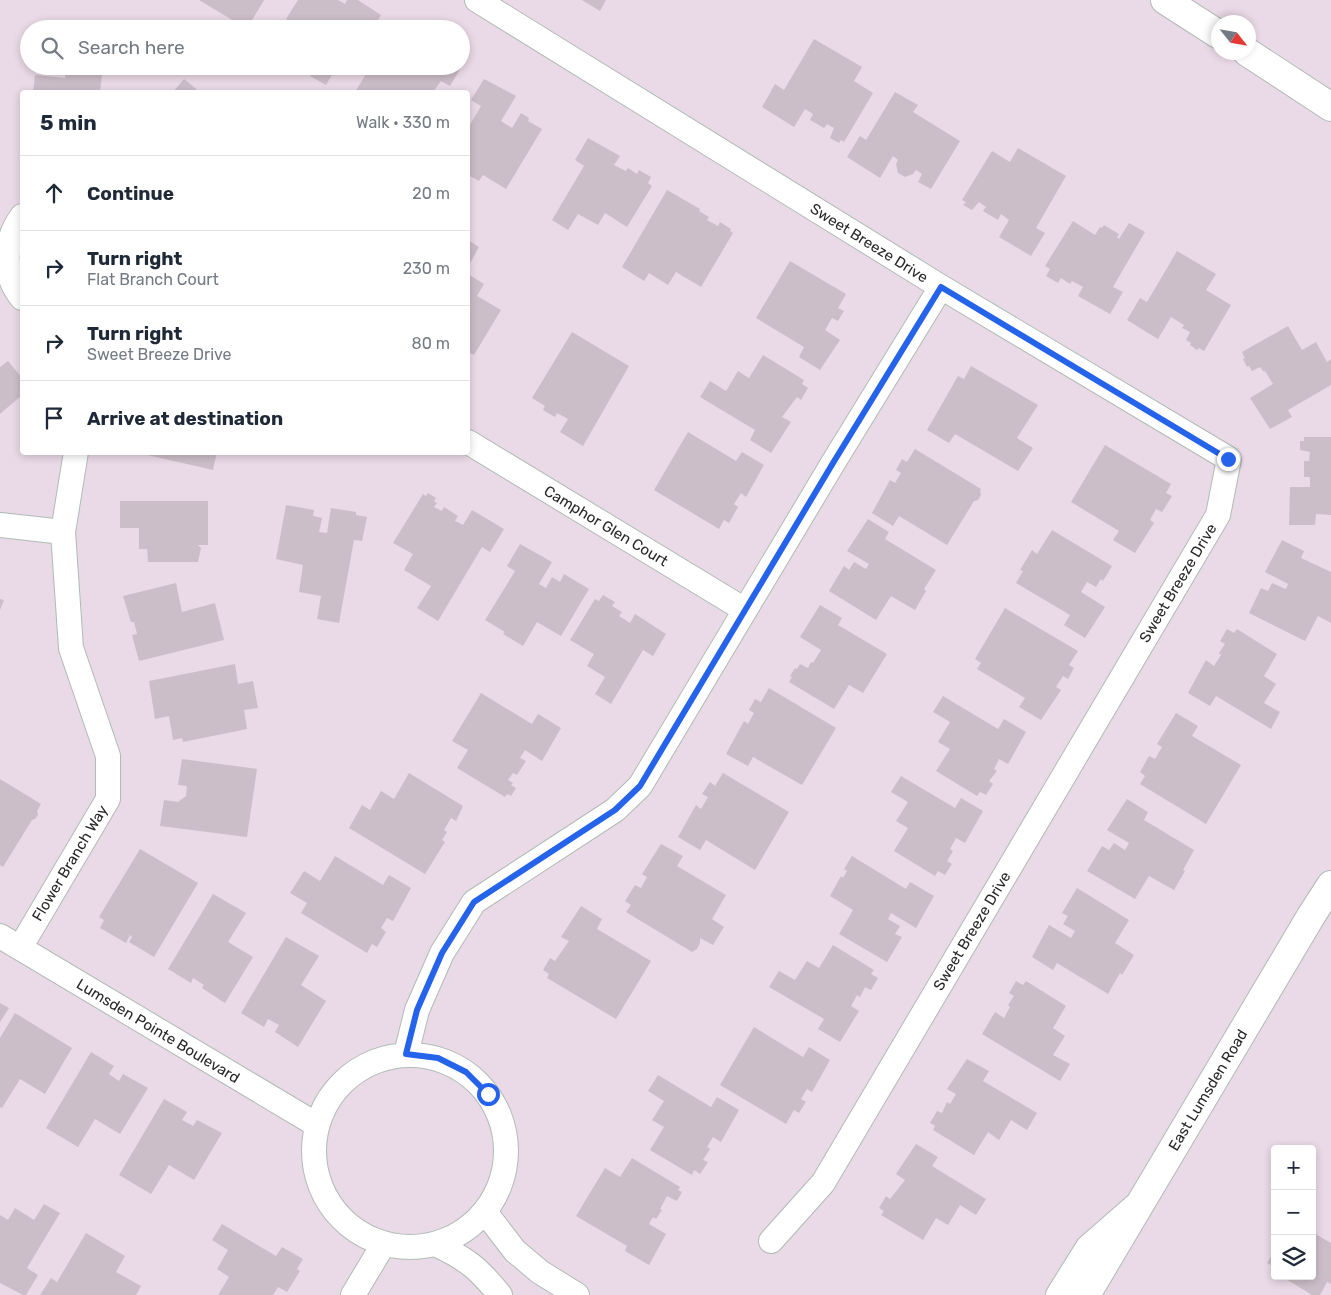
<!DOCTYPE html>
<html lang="en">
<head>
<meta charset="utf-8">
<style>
	body { margin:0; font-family:Rubik,sans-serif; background:#f2f2f3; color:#1f2937 }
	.controls { position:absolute; right:15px; bottom:15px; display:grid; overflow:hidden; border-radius:5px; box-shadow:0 2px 8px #0003 }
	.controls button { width:45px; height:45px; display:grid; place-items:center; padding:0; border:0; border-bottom:1px solid #e0e1e3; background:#fff; color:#1f2937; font:25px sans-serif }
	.compass { position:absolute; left:1211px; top:15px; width:45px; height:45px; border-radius:50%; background:#fff; box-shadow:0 2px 8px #0003; rotate:121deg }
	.stop { position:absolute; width:15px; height:15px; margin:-11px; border:4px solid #2563eb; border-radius:50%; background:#fff }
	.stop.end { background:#2563eb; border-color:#fff; box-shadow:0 1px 5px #0008 }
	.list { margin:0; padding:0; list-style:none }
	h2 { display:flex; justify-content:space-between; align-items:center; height:65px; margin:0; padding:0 20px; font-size:21px }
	h2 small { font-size:16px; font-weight:400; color:#747a83 }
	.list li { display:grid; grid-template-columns:32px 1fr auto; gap:15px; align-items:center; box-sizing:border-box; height:75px; padding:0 20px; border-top:1px solid #e0e1e3 }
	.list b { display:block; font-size:19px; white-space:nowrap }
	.list p { margin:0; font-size:16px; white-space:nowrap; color:#747a83 }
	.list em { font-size:16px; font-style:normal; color:#747a83 }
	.icon { flex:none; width:28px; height:28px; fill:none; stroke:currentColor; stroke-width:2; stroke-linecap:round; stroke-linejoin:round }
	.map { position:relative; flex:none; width:1331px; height:1295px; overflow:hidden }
	.search { position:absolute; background:#fff; box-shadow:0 2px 8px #0003; left:20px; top:20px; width:450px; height:55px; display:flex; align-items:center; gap:12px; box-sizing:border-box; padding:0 18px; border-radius:28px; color:#747a83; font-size:19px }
	.panel { position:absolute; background:#fff; box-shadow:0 2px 8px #0003; left:20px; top:90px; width:450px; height:365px; border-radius:5px }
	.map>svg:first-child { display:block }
	.building { fill:#ccbec8 }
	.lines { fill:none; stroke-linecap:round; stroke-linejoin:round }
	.minor-casing { stroke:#aebcb5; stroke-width:26 }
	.tertiary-casing { stroke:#aebcb5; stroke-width:30 }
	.minor { stroke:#fff; stroke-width:24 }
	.tertiary { stroke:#fff; stroke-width:28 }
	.route { stroke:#2563eb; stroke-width:6 }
	.labels { text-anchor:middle; stroke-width:4; stroke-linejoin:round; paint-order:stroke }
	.street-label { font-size:15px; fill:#282828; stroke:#fff }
</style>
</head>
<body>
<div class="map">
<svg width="1331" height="1295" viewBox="0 0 1331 1295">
	<rect width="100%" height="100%" fill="#ead9e6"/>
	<path class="building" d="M199 0H264L247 29Z
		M298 0H338L345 4 347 0H358L381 15 373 29H303L286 19Z
		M582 0H606L600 11Z
		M814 39 862 67 854 81 873 93 844 142 841 140 839 143 830 138 834 128 827 124 824 128 810 120 813 114 805 109 794 127 762 107 775 84 784 90Z
		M66 66H103L100 92H33L35 75 65 78Z
		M315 66H337L326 85 310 76Z
		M371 66H462L450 86 441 81 433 92H355Z
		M184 79 200 92H173Z
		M484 79 516 96 501 121 512 128 521 113 529 118 528 121 542 129 506 189 483 175 479 181 468 175V128L481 106 471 100Z
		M895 92 918 105 913 112 960 141 931 189 918 182 922 174 916 170 913 174 905 177 898 173 896 164 898 160 893 156 880 178 847 157 860 136 866 140Z
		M588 138 620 156 614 165 626 171 628 168 637 174 639 170 651 177 648 183 652 186 627 227 605 213 598 225 578 214 568 230 552 220 584 166 575 160Z
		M1018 148 1066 176 1036 228 1045 233 1031 256 999 237 1009 220 1001 214 998 220 983 211 986 207 979 202 972 210 963 205 966 202 962 200 992 151 1010 162Z
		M667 190 700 209 699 211 709 217 707 220 718 226 720 222 731 229 730 231 733 233 701 287 676 272 668 285 649 273 644 281 622 267Z
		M1073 221 1095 235 1100 227 1102 228 1104 225 1119 234 1117 237 1119 239 1129 223 1145 232 1113 287 1123 292 1110 314 1078 296 1083 287 1072 281 1070 284 1061 278 1058 283 1046 276 1050 269 1045 266Z
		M468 240 479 247 468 267Z
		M1177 251 1216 274 1206 290 1231 305 1204 351 1199 348 1197 350 1190 345 1191 343 1186 340 1190 332 1182 328 1184 325 1171 317 1158 339 1127 320 1140 298 1147 302Z
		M790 261 846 294 838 308 844 311 838 321 832 318 825 330 840 340 820 370 799 357 804 347 756 318Z
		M468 274 484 284 477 296 501 310 474 355 468 352Z
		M1288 326 1302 350 1316 342 1327 362 1331 359V385L1288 410 1292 417 1270 429 1250 398 1273 384 1265 371 1264 372 1260 367 1252 371 1249 366 1247 367 1243 359 1245 358 1242 352Z
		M572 332 629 366 583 446 560 432 568 419 557 413 555 417 543 410 545 406 532 398Z
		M763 355 804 380 802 384 808 388 801 400 797 397 782 417 791 422 771 453 750 440 755 430 700 397 710 381 726 391 738 371 749 378Z
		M8 361 22 378V388L20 389 22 395 0 414V367Z
		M971 366 1038 405 1017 438 1033 448 1018 471 955 434 949 443 927 430 958 376 964 379Z
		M688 432 736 461 742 452 764 465 746 497 741 493 734 504 738 507 729 523 724 520 719 529 654 490Z
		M1304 437H1331V515L1316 514 1315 525H1289L1290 487H1310V477H1304V461H1309L1310 452 1300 450V441H1304Z
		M1105 445 1171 484 1166 493 1172 496 1162 512 1156 509 1150 520 1154 523 1135 553 1113 540 1119 531 1071 502Z
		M915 449 981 489 980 491 981 495 978 500 974 501 947 545 899 516 893 526 872 513 890 480 895 483 901 473 896 470 902 459 907 462Z
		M134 452H217L213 470Z
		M428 493 436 498 434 501 437 503 434 507 442 511 444 507 458 516 455 521 463 525 472 510 504 529 490 552 482 547 438 621 417 608 431 586 404 570 413 554 393 543 423 494 426 496Z
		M120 501H208V545H198L201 548 198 562H148L147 549H139V528H120Z
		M286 505 314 510 313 516 322 518 319 532 327 533 331 508 356 512V515L367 517 362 541 354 540 339 623 317 619 321 596 299 592 303 565 276 559Z
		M868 519 889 532 885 539 936 570 924 589 926 591 915 610 891 596 876 620 829 591 844 566 849 570 854 562 866 569 869 564 847 551Z
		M1052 530 1112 566 1103 581 1101 579 1096 587 1087 582 1081 592 1105 607 1085 638 1064 625 1070 615 1016 583 1023 571 1020 570 1032 550 1037 554Z
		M1282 540 1304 551 1301 558 1331 572V623L1318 616 1305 641 1249 613 1261 588 1268 591 1272 583 1286 589 1288 584 1265 572Z
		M520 544 552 562 539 584 546 588 552 577 560 582 564 574 589 589 561 636 537 622 523 646 503 634 505 632 485 620 515 571 507 566Z
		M176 583 182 612 215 603 224 640 139 661 132 635 137 634 134 622H131L123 596Z
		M603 595 615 602 612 606 622 612 619 616 630 623 635 614 666 634 653 656 643 650 611 704 595 694 605 677 587 666 594 654 570 640 595 599 599 601Z
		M0 599 4 600 0 610Z
		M820 605 842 618 838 625 887 654 863 693 849 685 834 709 789 682 792 677 790 676 795 668 797 669 800 664 808 668 811 662 813 663 821 650 800 637Z
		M1005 608 1078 651 1069 665 1074 668 1068 679 1063 676 1056 687 1061 690 1041 720 1019 707 1025 698 977 669 981 663 975 659Z
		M1227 629 1234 633 1237 629 1277 654 1264 676 1276 684 1264 703 1280 712 1271 729 1216 696 1210 706 1188 693 1206 660 1214 666 1221 655 1219 653 1225 644 1220 641Z
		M235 664 238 684 253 681 258 708 244 710 247 729 183 742 182 738 173 740 169 716 155 719 149 681Z
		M769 688 836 728 802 785 753 757 748 766 726 754 744 721 748 724 754 713 749 710 755 699 761 702Z
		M481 693 532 724 538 714 561 728 542 761 525 750 520 758 526 761 517 775 513 773 508 780 513 783 511 785 516 788 511 796 507 794 505 797 457 768 468 750 452 741Z
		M943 696 998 729 1004 719 1026 732 1008 764 999 759 994 769 997 771 989 781 993 784 986 795 980 792 977 796 936 771 950 749 938 742 950 722 933 712Z
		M1176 713 1198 726 1192 736 1241 765 1206 824 1140 784 1145 776 1140 772 1149 756 1155 759 1162 747 1157 744Z
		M182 759 257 769 247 837 160 826 164 800 178 802 186 796 187 786 178 785Z
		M409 773 463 806 456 821 451 818 444 830 447 832 442 840 445 842 425 874 349 828 362 805 370 810 381 791 394 799Z
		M723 773 789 812 755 870 706 840 700 850 678 837 696 805 701 809 708 797 702 794 710 782 715 786Z
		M901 776 955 808 961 798 983 811 965 843 956 838 950 849 953 851 947 861 952 864 945 875 938 871 935 876 894 851 908 828 896 821 908 802 891 792Z
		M0 779 41 804 37 811 38 815 35 819 32 820 3 867 0 865Z
		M1127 799 1148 812 1144 820 1194 850 1183 870 1185 871 1174 890 1149 876 1135 899 1087 871 1102 846 1109 850 1114 843 1125 850 1129 843 1107 830Z
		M661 844 683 856 677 866 726 895 712 919 724 927 713 945 700 938V943L697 949 692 952 626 912 631 905 625 901 635 885 641 888 647 877 642 874Z
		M140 849 198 883 154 957 129 942 132 937 130 935 126 943 100 928 104 920 99 917Z
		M335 856 383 885 389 875 411 888 393 921 387 918 381 928 386 932 377 947 372 944 367 953 301 913 307 903 290 893 304 871 320 881Z
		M852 856 906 889 910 882 934 896 916 928 891 913 888 919 900 926 895 934 902 937 887 962 839 934 853 910 830 896 841 876 843 878 847 871 844 869Z
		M1077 888 1129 920 1115 943 1134 955 1122 975 1120 973 1108 994 1057 963 1053 970 1032 957 1049 925 1071 938 1075 931 1063 924 1068 916 1062 913Z
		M213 894 246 913 228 942 253 957 225 1003 202 988 204 985 193 978 191 983 168 969Z
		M581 906 602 919 597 929 651 961 616 1019 547 978 549 974 543 970 550 958 555 961 569 941 561 937Z
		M286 937 319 956 301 985 326 1001 298 1047 275 1032 279 1025 268 1019 264 1027 241 1013Z
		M833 945 874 970 871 974 878 978 871 990 865 987 860 997 857 995 851 1006 859 1011 840 1042 818 1029 824 1019 769 987 779 971 795 980 807 961 819 968Z
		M1016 981 1023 985 1026 981 1066 1006 1053 1028 1065 1036 1053 1055 1070 1064 1060 1081 982 1034 995 1012 1004 1018 1010 1007 1008 1005 1014 996 1009 993Z
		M0 1003 9 1008 0 1022Z
		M15 1013 72 1048 45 1094 20 1079 2 1108 0 1107V1038Z
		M754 1027 803 1057 809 1047 830 1060 812 1092 807 1089 801 1099 806 1102 799 1113 794 1110 786 1124 720 1085Z
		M91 1052 114 1066 109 1074 119 1081 123 1074 148 1088 120 1134 95 1119 78 1147 46 1128Z
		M967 1059 989 1071 983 1081 1037 1113 1027 1130 1011 1120 999 1140 988 1132 974 1155 933 1130 935 1126 930 1123 937 1111 942 1113 947 1102 950 1104 956 1094 947 1089Z
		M658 1075 711 1107 717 1097 739 1110 721 1142 713 1137 707 1147 710 1149 703 1160 708 1162 700 1174 694 1170 692 1175 650 1150 664 1127 652 1120 664 1101 648 1091Z
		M164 1099 187 1112 182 1120 193 1126 197 1120 222 1133 194 1180 169 1165 151 1194 119 1175Z
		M916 1144 938 1157 932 1166 986 1199 976 1215 960 1205 948 1225 936 1218 923 1240 881 1215 884 1211 879 1208 886 1196 890 1199 905 1180 896 1174Z
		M632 1158 680 1187 678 1190 682 1192 677 1201 667 1196 660 1209 662 1210 656 1219 653 1217 649 1224 666 1234 649 1265 625 1251 627 1246 576 1216 605 1168 620 1177Z
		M44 1204 60 1213 27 1268 38 1275 26 1295H23L0 1283V1215L8 1220 15 1208 34 1220Z
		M222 1224 276 1256 282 1247 303 1259 297 1269 300 1271 287 1292 278 1287 273 1295H218L229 1277 217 1269 228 1250 212 1240Z
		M1312 1232 1331 1243V1284L1327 1282 1320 1295H1312L1281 1276H1312Z
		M86 1233 125 1256 116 1272 141 1286 136 1295H40L51 1278 57 1282Z
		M1275 1250V1267L1267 1263Z"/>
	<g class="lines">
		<g class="minor-casing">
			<path id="minor" d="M477 0 941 287 1229 459 1218 515 823 1183 771 1241
				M22 216C4 241 2 274 22 298
				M468 442 745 610
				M0 525 63 532
				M0 936 317 1125
				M20 948 108 799V756L71 648 63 532 76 452
				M406 1054 417 1010 442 953 474 902 615 810 640 786 833 463 941 287
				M314 1151a96 96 0 1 1 192 0a96 96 0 1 1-192 0Z
				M485 1212 515 1251 540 1272 577 1295
				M437 1245C467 1259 479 1269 500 1295
				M353 1295 383 1245
				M1058 1295 1088 1247 1135 1206"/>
		</g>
		<g class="tertiary-casing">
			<path id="tertiary" d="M1165 0 1218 34
				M1247 52 1331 107
				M1086 1295 1311 916 1331 885"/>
		</g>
		<use href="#minor" class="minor"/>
		<use href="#tertiary" class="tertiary"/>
	</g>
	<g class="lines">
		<path class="route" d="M488 1094 466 1072 438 1058 406 1054 417 1010 442 953 474 902 615 810 640 786 833 463 941 287 1228 459"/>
	</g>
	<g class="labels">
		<g class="street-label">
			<text transform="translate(869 243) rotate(32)" y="5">Sweet Breeze Drive</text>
			<text transform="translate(606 526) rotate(31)" y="5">Camphor Glen Court</text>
			<text transform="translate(1178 583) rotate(-59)" y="5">Sweet Breeze Drive</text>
			<text transform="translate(70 863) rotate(-59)" y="5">Flower Branch Way</text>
			<text transform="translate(972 931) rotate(-59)" y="5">Sweet Breeze Drive</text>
			<text transform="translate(158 1031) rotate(31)" y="5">Lumsden Pointe Boulevard</text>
			<text transform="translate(1208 1090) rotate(-59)" y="5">East Lumsden Road</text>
		</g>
	</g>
</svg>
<div class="controls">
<button>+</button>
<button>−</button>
<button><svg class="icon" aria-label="layers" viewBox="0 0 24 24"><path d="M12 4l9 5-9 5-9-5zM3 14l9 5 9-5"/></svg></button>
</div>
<svg class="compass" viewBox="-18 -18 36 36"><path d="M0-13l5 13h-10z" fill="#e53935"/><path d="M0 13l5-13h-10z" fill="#747a83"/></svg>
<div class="stop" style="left:488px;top:1094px"></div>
<div class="stop end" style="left:1228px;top:459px"></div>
<div class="search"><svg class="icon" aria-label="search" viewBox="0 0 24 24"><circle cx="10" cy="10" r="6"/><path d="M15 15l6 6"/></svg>Search here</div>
<section class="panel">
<h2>5 min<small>Walk · 330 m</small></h2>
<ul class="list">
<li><svg class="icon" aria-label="ahead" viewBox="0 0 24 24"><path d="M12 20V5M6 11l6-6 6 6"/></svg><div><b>Continue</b></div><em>20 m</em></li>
<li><svg class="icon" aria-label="right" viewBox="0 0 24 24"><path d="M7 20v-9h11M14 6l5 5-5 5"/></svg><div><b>Turn right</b><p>Flat Branch Court</p></div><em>230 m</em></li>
<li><svg class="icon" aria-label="right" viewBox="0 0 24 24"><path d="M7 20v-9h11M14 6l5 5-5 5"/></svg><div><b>Turn right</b><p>Sweet Breeze Drive</p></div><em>80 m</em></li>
<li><svg class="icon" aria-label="arrive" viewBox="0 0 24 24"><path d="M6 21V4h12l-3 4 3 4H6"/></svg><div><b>Arrive at destination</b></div></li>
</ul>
</section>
</div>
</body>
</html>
